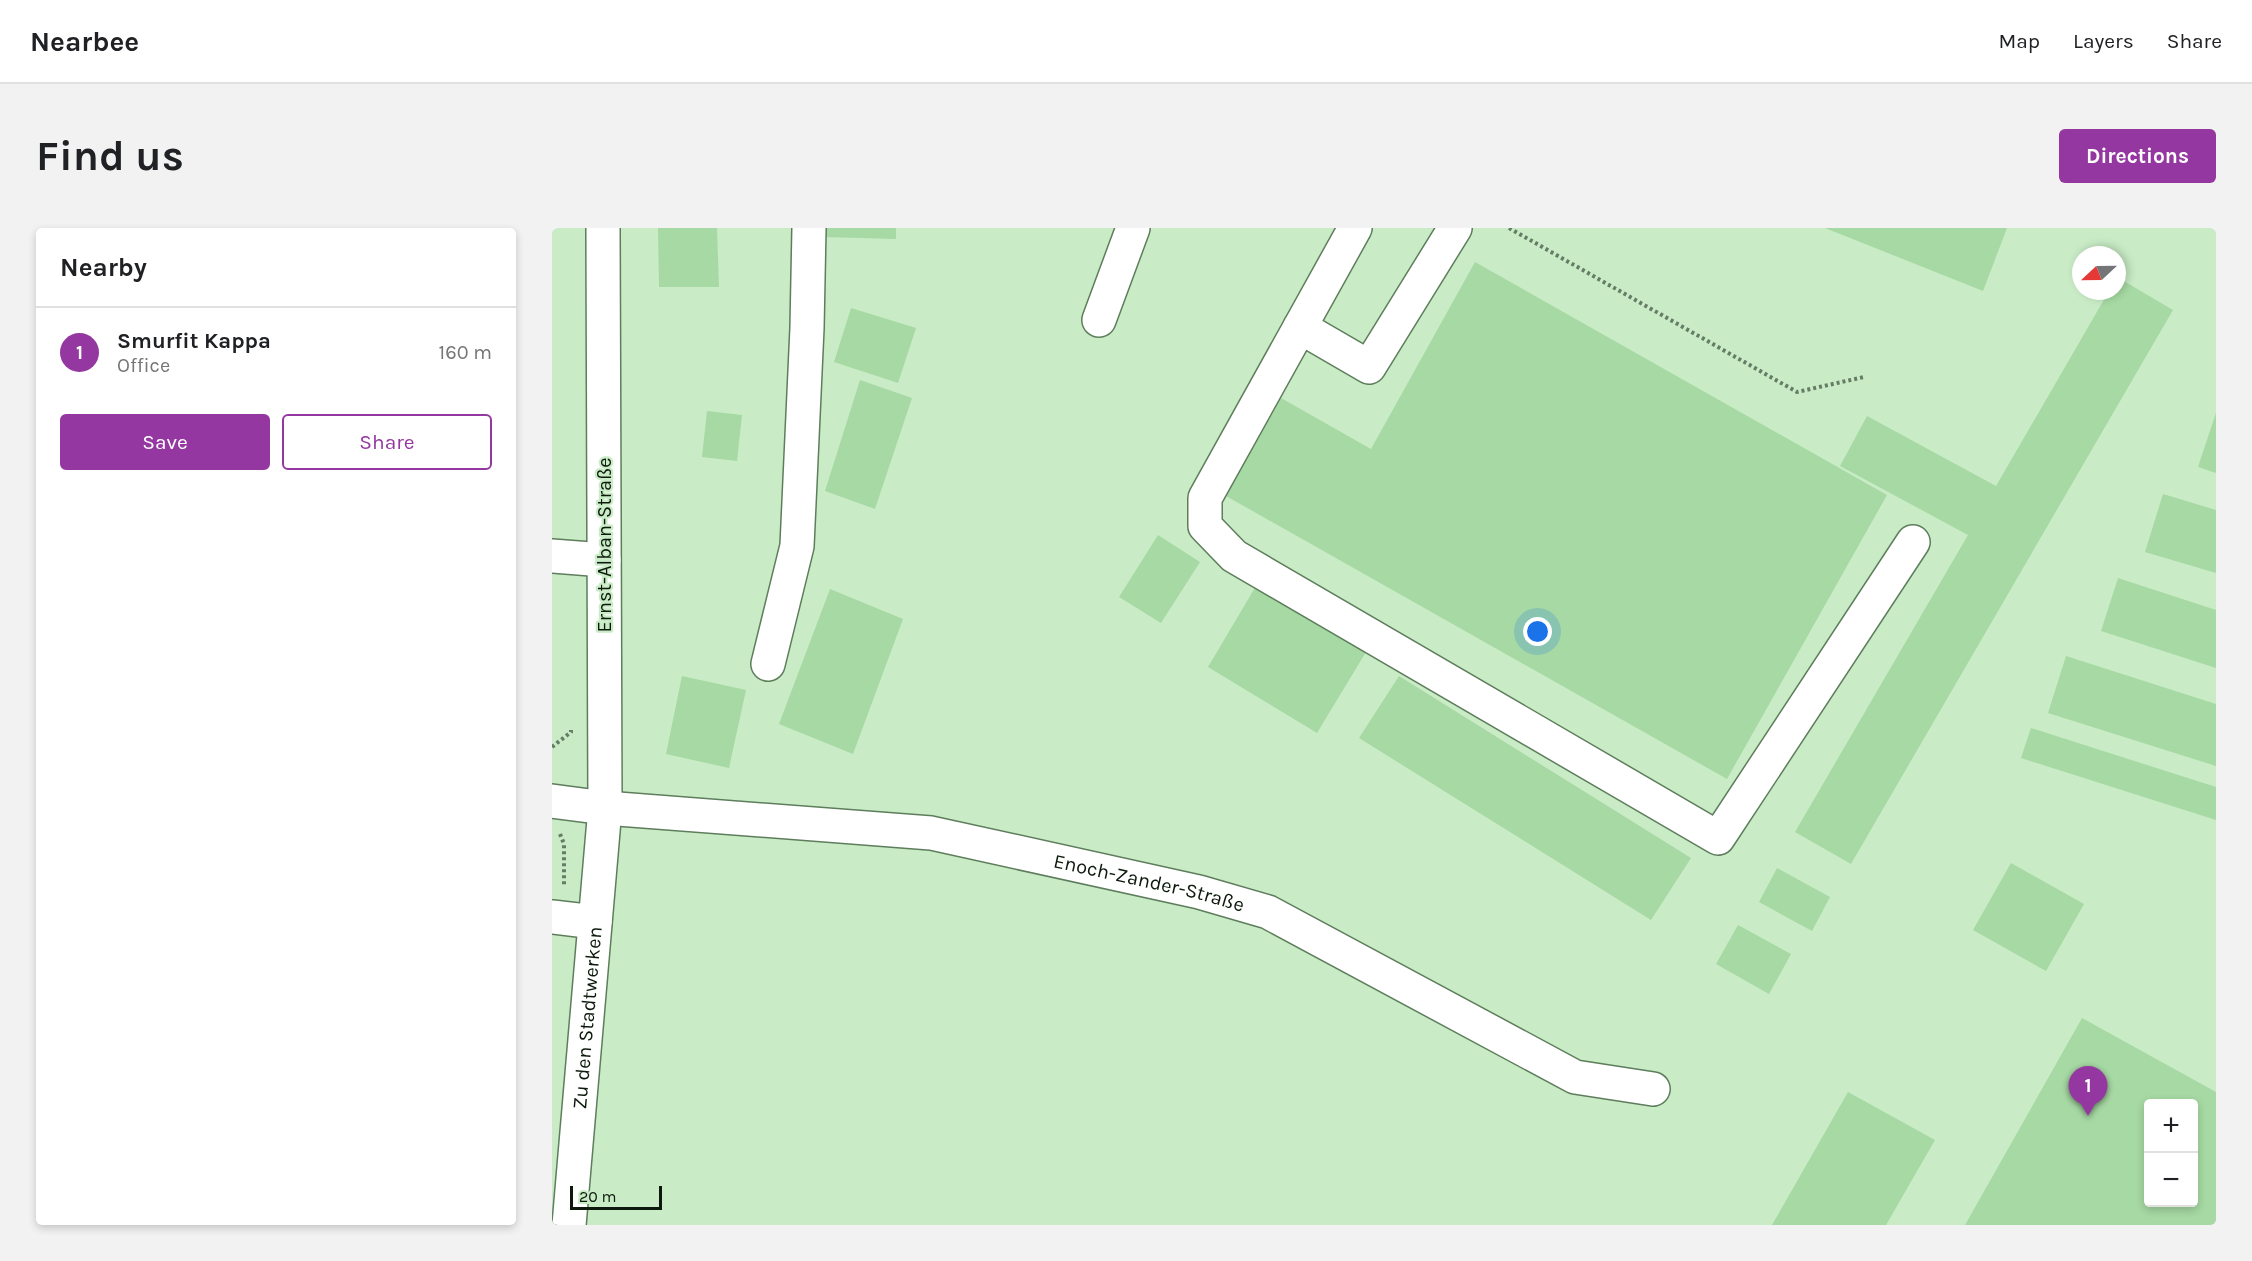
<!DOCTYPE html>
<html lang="en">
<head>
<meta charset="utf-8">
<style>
	body { margin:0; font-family:Karla,sans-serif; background:#f2f2f2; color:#202124 }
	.controls { position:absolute; right:18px; bottom:18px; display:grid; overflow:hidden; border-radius:6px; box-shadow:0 3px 9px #0003 }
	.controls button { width:54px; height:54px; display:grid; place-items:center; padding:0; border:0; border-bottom:2px solid #e0e0e0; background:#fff; color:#202124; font:30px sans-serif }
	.compass { position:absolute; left:1520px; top:18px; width:54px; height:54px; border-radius:50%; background:#fff; box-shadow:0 3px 9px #0003; rotate:248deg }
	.scale { position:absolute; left:18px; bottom:15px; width:92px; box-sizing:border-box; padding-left:6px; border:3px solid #0c190c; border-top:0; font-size:16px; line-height:21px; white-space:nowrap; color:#0c190c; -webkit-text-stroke:4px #c9ecc6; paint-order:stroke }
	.you { position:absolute; left:986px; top:404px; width:21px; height:21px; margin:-15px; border:4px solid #fff; border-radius:50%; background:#1a73e8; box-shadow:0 0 0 9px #1a73e833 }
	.badge { display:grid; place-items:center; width:39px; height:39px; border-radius:50%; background:#9537a0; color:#fff; font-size:20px; font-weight:700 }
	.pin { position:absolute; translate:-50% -50px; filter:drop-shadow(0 2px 3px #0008) }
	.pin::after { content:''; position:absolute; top:32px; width:21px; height:18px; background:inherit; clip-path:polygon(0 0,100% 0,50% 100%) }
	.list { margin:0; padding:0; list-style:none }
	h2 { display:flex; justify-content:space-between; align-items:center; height:78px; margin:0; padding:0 24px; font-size:26px }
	h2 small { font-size:20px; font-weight:400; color:#757577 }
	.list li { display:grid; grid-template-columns:39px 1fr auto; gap:18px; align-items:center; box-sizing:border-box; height:90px; padding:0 24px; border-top:2px solid #e0e0e0 }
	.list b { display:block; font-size:22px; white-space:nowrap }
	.list p { margin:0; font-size:20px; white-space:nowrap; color:#757577 }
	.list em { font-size:20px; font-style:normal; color:#757577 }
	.actions { display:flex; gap:12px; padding:18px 24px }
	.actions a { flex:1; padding:14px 0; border:2px solid #9537a0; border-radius:6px; text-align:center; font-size:21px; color:#9537a0 }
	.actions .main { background:#9537a0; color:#fff }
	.map { position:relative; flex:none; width:1664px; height:997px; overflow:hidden; border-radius:6px }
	header { display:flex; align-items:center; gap:36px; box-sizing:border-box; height:84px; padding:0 30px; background:#fff; border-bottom:2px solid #e0e0e0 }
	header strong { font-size:28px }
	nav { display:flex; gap:33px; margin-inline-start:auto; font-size:21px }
	.intro { display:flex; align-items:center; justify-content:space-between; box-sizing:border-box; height:144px; padding:0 36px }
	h1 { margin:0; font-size:42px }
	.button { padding:15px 27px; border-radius:6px; background:#9537a0; color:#fff; font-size:21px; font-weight:700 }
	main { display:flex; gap:36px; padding:0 36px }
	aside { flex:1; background:#fff; border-radius:6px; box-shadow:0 3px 9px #0003 }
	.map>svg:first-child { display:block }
	.building { fill:#a6d9a3; fill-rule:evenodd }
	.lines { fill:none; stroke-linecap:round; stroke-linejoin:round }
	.minor-casing { stroke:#5e7d5c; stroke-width:36 }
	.path { stroke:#657d64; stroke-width:4; stroke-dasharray:3 3; stroke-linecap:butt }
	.minor { stroke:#fff; stroke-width:33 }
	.labels { text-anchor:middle; stroke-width:4.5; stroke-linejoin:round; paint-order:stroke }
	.street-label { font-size:20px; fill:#0c190c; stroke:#c9ecc6 }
</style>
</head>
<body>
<header>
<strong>Nearbee</strong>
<nav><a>Map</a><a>Layers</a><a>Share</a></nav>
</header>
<div class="intro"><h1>Find us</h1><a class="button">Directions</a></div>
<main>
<aside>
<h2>Nearby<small></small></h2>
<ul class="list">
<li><span class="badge">1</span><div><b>Smurfit Kappa</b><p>Office</p></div><em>160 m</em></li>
</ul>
<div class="actions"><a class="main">Save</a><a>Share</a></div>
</aside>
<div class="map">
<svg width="1664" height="997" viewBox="0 0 1664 997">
	<rect width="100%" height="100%" fill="#c9ecc6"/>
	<path class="building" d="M106 0H165L167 59H107Z
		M272 0H344V11L271 9Z
		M1273 0H1455L1431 63Z
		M923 34 1335 267 1175 551 674 268 729 170 819 221Z
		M1565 49 1621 82 1299 636 1243 604 1416 307 1288 238 1315 188 1444 258 1557 63H1565Z
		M299 80 364 100 346 155 282 134Z
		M308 152 360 170 323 281 273 263Z
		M155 183 190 187 185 233 150 229Z
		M1664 185V245L1646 239Z
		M1611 266 1664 282V345L1593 324Z
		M606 307 648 334 609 395 567 369Z
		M1566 350 1664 382V440L1549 403Z
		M704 358 814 424 765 505 656 439Z
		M278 361 351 391 301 526 227 496Z
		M1514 428 1664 476V538L1496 485Z
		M130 448 194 462 177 540 114 526Z
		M847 448 1139 630 1099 692 807 510Z
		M1479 500 1664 559V592L1469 530Z
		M1459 635 1532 676 1494 743 1421 702Z
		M1225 640 1278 669 1260 703 1207 674Z
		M1186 697 1239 726 1217 766 1164 736Z
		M1530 790 1664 864V997H1413ZM1596 876H1642V974H1596Z
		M1296 864 1383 912 1334 997H1220Z"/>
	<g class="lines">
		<g class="minor-casing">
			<g id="minor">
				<path d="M803 0 653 270V298L682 328 1166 610 1361 314"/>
				<path d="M547 92 581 0"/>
				<path d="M748 99 817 139 903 0"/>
				<path d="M0 328 52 332"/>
				<path d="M216 436 245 318 255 100 257 0"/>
				<path id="s1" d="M0 573 53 580 379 605 647 664 716 684 1023 849 1101 861"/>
				<path d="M0 689 43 694"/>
				<path id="s2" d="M17 997 53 580 51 0"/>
			</g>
		</g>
		<path class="path" d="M957 0 1245 164 1312 149
			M0 519 19 504V502
			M8 606 12 616V658"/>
		<use href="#minor" class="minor"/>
	</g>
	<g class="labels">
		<g class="street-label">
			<text transform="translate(52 317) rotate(-90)" y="7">Ernst-Alban-Straße</text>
			<text dy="7" stroke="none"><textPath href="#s1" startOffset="604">Enoch-Zander-Straße</textPath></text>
			<text dy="7" stroke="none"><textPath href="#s2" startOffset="208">Zu den Stadtwerken</textPath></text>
		</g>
	</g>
</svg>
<div class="controls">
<button>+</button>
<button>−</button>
</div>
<svg class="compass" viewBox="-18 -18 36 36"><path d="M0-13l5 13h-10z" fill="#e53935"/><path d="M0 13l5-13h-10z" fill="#757577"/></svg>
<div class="scale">20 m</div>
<div class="you"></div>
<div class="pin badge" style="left:1536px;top:888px">1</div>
</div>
</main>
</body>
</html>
